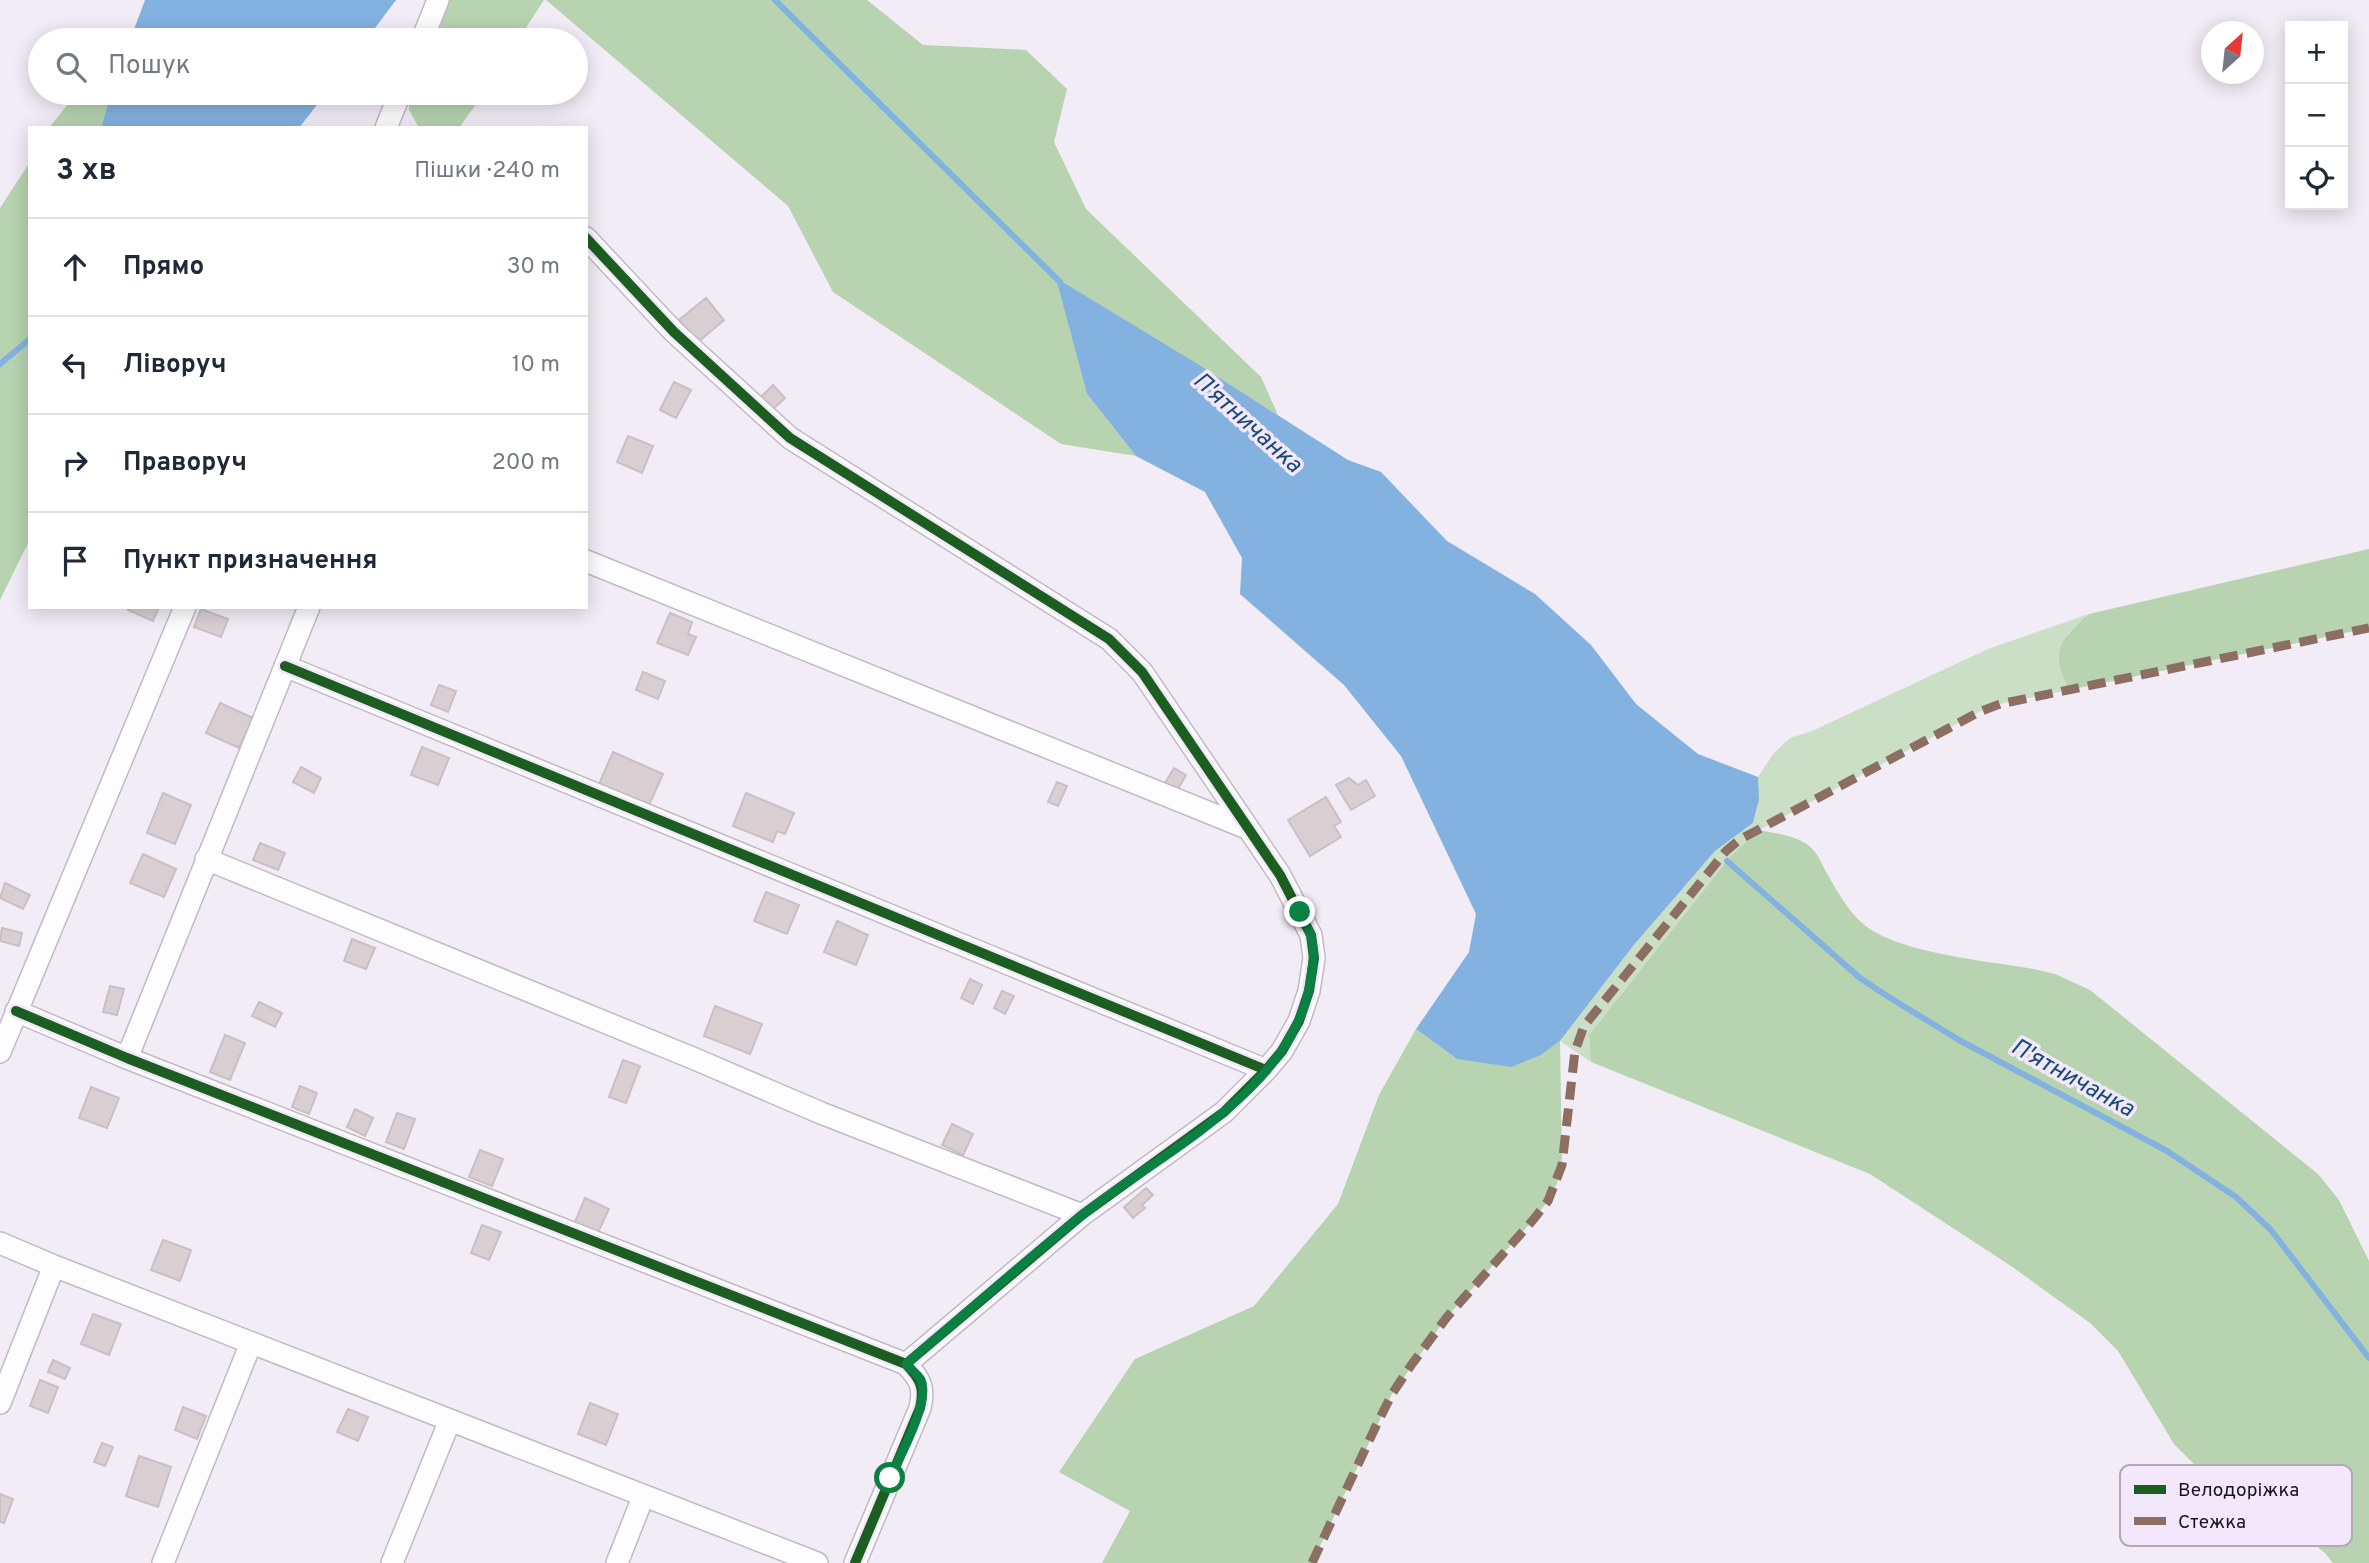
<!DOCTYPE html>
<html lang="uk">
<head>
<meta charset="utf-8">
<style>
	body { margin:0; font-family:Overpass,sans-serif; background:#f2f2f3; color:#1f2937 }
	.controls { position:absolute; right:21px; top:21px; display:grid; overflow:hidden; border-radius:0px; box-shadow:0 4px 18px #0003 }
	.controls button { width:63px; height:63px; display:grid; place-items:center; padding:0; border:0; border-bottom:2px solid #e0e1e3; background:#fff; color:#1f2937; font:35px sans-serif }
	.compass { position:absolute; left:2201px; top:21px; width:63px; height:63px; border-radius:50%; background:#fff; box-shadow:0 4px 18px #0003; rotate:27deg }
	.stop { position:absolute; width:21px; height:21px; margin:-16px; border:5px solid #0b8043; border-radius:50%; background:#fff }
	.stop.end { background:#0b8043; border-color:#fff; box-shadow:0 2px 7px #0008 }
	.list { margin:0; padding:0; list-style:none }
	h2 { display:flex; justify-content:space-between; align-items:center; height:91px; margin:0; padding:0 28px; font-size:30px }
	h2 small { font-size:23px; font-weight:400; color:#747a83 }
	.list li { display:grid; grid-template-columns:46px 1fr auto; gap:21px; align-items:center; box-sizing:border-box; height:98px; padding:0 28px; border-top:2px solid #e0e1e3 }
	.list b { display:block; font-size:26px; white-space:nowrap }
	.list em { font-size:23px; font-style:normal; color:#747a83 }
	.icon { flex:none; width:38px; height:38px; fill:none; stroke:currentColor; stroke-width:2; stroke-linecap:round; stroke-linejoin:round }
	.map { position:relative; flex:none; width:2369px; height:1563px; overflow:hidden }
	.search { position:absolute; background:#fff; box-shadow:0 4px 18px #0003; left:28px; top:28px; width:560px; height:77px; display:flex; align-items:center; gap:18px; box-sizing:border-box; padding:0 24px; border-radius:38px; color:#747a83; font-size:26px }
	.panel { position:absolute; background:#fff; box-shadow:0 4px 18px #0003; left:28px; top:126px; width:560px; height:483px; border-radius:0px }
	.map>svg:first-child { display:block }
	.green { fill:#cadfc6 }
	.forest { fill:#b7d3b0 }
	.water { fill:#83b2e1 }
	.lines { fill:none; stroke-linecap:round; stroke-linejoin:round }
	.stream { stroke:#83b2e1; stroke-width:6 }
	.building { fill:#d9cfd3; stroke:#c9bfc4; stroke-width:2 }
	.street-casing { stroke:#c0bac5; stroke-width:24 }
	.street { stroke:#fdfcfe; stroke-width:21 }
	.quiet { stroke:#8d6e63; stroke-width:9; stroke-dasharray:18 9; stroke-linecap:butt }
	.cycleway-casing { stroke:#f3e8fb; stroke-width:15 }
	.cycleway { stroke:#1b5e20; stroke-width:10 }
	.route { stroke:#0b8043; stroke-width:9 }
	.labels { text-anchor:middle; stroke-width:7; stroke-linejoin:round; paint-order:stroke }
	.water-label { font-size:24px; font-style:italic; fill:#174a74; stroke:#f3e8fb }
	.key { fill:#f3e8fb; stroke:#b2a8b8; stroke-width:2 }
	.key-label { font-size:19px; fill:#19121c }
</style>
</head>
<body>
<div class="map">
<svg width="2369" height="1563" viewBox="0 0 2369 1563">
	<rect width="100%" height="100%" fill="#f2ecf7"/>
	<path class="green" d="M2089 614 2069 632 2058 660 2069 690 2000 704 1979 712 1759 830 1730 857 1589 1035 1591 1062 1560 1041 1633 946 1715 851 1753 823 1758 805V777L1773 754 1790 738 1812 731 1988 649Z"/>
	<path class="forest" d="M438 0H544L518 40H422Z
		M546 0H867L923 45 1026 50 1067 89 1054 142 1086 209 1261 377 1278 415 1057 279 1087 394 1136 456 1061 444 833 292 788 206Z
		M83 93H111L101 128H49L68 104Z
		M409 93H484L459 128H419L409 110Z
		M30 162V539L0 600V208Z
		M2369 549V628L2069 690C2066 681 2060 671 2059 662 2056 641 2076 626 2089 614Z
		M1759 830C1774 833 1792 835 1805 843 1819 852 1821 864 1829 877 1837 891 1848 910 1860 921 1892 953 1989 961 2034 969L2055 974 2090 990 2318 1174 2339 1200 2369 1261V1563H2333L2324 1552 2300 1533 2225 1489 2197 1467 2174 1444 2118 1351 2090 1323 2011 1266 1870 1174 1591 1062 1589 1035 1730 857Z
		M1416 1029 1457 1059 1541 1055 1560 1041 1562 1165 1557 1183 1548 1201 1533 1220 1447 1317 1392 1394 1312 1563H1102L1130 1511 1059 1472 1135 1359 1254 1306 1338 1204 1379 1095Z"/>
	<path class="water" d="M145 0H396L366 40H130Z
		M111 93H326L299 128H101Z
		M1056 278 1196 363 1348 460 1381 472 1447 541 1535 594 1591 645 1636 704 1698 754 1758 777 1759 800 1753 823 1715 851 1633 946 1560 1041 1541 1055 1511 1067 1457 1059 1416 1029 1469 952 1476 914 1401 756 1344 685 1240 594 1242 558 1205 492 1136 456 1087 394Z"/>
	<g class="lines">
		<path class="stream" d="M775 0 1060 282
			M0 364 30 339
			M1727 861 1860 978 1887 996 1959 1040 2167 1151 2236 1197 2271 1230 2369 1358"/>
	</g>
	<path class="building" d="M706 298 724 320 698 342 679 320Z
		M674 382 691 390 676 418 660 410Z
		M773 385 785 398 771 411 759 399Z
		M628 436 653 446 642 473 617 462Z
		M129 607H159L153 621 128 610Z
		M201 609 228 619 221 637 194 627Z
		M670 613 692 622 688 634 696 637 688 655 657 643Z
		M643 672 665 681 658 699 636 690Z
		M439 685 456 691 448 712 431 705Z
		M220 703 253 718 239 748 206 733Z
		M422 747 449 758 438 785 411 775Z
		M613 752 663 774 649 805 599 784Z
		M301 767 321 778 314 793 293 782Z
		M1174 768 1186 775 1176 793 1163 786Z
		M1349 778 1358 785 1366 780 1375 796 1351 810 1336 785Z
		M1057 782 1067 786 1058 806 1048 802Z
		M163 793 191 805 175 844 147 833Z
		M746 793 794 813 785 834 777 831 773 842 733 826Z
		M1326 797 1341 822 1334 826 1341 837 1310 856 1288 820Z
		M260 843 285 853 278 870 253 860Z
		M143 854 176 869 164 897 130 883Z
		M5 883 30 895 23 909 0 898Z
		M766 892 799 905 787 934 754 921Z
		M837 921 868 935 856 965 824 952Z
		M2 928 22 933 19 946 0 941Z
		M352 939 375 948 366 969 344 961Z
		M970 979 982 985 973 1004 961 998Z
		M110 986 124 989 117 1015 103 1012Z
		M1002 991 1014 996 1005 1014 994 1008Z
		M259 1002 282 1013 275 1027 252 1016Z
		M715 1006 762 1024 750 1054 704 1036Z
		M225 1035 245 1043 230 1080 210 1072Z
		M623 1060 640 1066 626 1103 609 1097Z
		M300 1086 317 1093 309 1114 292 1107Z
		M91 1087 119 1098 107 1128 79 1118Z
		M355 1109 373 1118 365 1136 347 1127Z
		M397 1113 415 1119 404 1149 386 1142Z
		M952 1124 973 1134 963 1155 942 1145Z
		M480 1150 503 1159 492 1186 469 1177Z
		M1146 1188 1153 1195 1142 1205 1145 1208 1133 1218 1124 1207Z
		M585 1198 609 1209 595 1239 572 1229Z
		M482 1225 501 1232 489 1260 471 1253Z
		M163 1240 191 1250 180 1281 151 1270Z
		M93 1314 121 1324 109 1355 81 1344Z
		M53 1360 70 1368 65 1379 48 1372Z
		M40 1380 58 1387 48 1413 30 1406Z
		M590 1403 618 1414 606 1445 578 1434Z
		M183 1407 206 1416 197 1439 175 1430Z
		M348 1409 368 1417 358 1441 337 1432Z
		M102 1443 113 1447 105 1466 94 1462Z
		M139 1456 171 1467 158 1507 126 1496Z
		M0 1494 13 1499 4 1523 0 1522Z"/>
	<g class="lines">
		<g class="street-casing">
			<path id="street" d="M422 40 438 0
				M386 128 400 93
				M586 238 674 332 790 438 1109 639 1142 672 1280 875 1311 935 1314 958 1309 991 1299 1021 1282 1051 1266 1070 1224 1112 1082 1215 906 1364C920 1379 925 1387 920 1408L855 1563
				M586 561 1247 828
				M285 666 1266 1070
				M206 859 695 1059 821 1113 1082 1215
				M16 1011 127 1058 906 1364
				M0 1052 185 607
				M127 1058 309 607
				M0 1243 54 1266 817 1563
				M0 1403 54 1266
				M163 1563 251 1343
				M392 1563 450 1420
				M617 1563 643 1497"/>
		</g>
		<use href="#street" class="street"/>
		<path class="quiet" d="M1312 1563 1376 1426 1392 1394 1412 1364 1447 1317 1533 1220 1548 1201 1562 1165 1575 1051 1584 1026 1726 851 1739 840 1979 712 2000 704 2369 628"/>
		<g class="cycleway-casing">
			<path id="cycleway" d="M586 238 674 332 790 438 1109 639 1142 672 1280 875 1311 935 1314 958 1309 991 1299 1021 1282 1051 1266 1070 1224 1112 1082 1215 906 1364C920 1379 925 1387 920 1408L855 1563
				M285 666 1266 1070
				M16 1011 127 1058 906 1364"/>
		</g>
		<use href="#cycleway" class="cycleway"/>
	</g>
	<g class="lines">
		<path class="route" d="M890 1478C899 1458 931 1401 921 1380 918 1374 910 1369 906 1364 964 1315 1021 1264 1081 1216 1162 1151 1294 1092 1311 978 1313 964 1315 951 1311 936 1308 928 1303 920 1300 912"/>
	</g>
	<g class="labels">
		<g class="water-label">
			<text transform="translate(1248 422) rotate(42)" y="8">П'ятничанка</text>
			<text transform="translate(2073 1077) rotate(29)" y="8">П'ятничанка</text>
		</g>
	</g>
	<rect x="2120" y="1465" width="232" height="81" rx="10" class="key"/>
	<rect x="2134" y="1485" width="32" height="9" fill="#1b5e20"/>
	<rect x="2134" y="1517" width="32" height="8" fill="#8d6e63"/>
	<g class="key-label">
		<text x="2178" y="1496">Велодоріжка</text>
		<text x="2178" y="1528">Стежка</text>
	</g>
</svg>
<div class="controls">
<button>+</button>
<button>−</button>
<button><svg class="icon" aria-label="locate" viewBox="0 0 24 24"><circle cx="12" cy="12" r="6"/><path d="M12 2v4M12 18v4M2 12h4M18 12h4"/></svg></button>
</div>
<svg class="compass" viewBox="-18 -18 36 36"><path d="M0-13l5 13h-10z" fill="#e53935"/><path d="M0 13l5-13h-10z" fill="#747a83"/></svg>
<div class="stop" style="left:890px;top:1478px"></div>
<div class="stop end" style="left:1300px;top:912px"></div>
<div class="search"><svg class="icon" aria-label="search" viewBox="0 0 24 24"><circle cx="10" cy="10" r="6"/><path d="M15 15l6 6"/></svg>Пошук</div>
<section class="panel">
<h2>3 хв<small>Пішки · 240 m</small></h2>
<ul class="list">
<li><svg class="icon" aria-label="ahead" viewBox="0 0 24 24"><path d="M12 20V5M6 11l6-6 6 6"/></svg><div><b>Прямо</b></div><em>30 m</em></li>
<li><svg class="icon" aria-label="left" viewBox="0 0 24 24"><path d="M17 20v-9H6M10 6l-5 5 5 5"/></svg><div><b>Ліворуч</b></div><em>10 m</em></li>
<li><svg class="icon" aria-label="right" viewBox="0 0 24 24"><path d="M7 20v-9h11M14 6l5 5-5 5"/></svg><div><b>Праворуч</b></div><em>200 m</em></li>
<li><svg class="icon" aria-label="arrive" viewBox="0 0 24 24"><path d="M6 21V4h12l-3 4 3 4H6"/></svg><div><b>Пункт призначення</b></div></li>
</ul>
</section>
</div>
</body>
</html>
